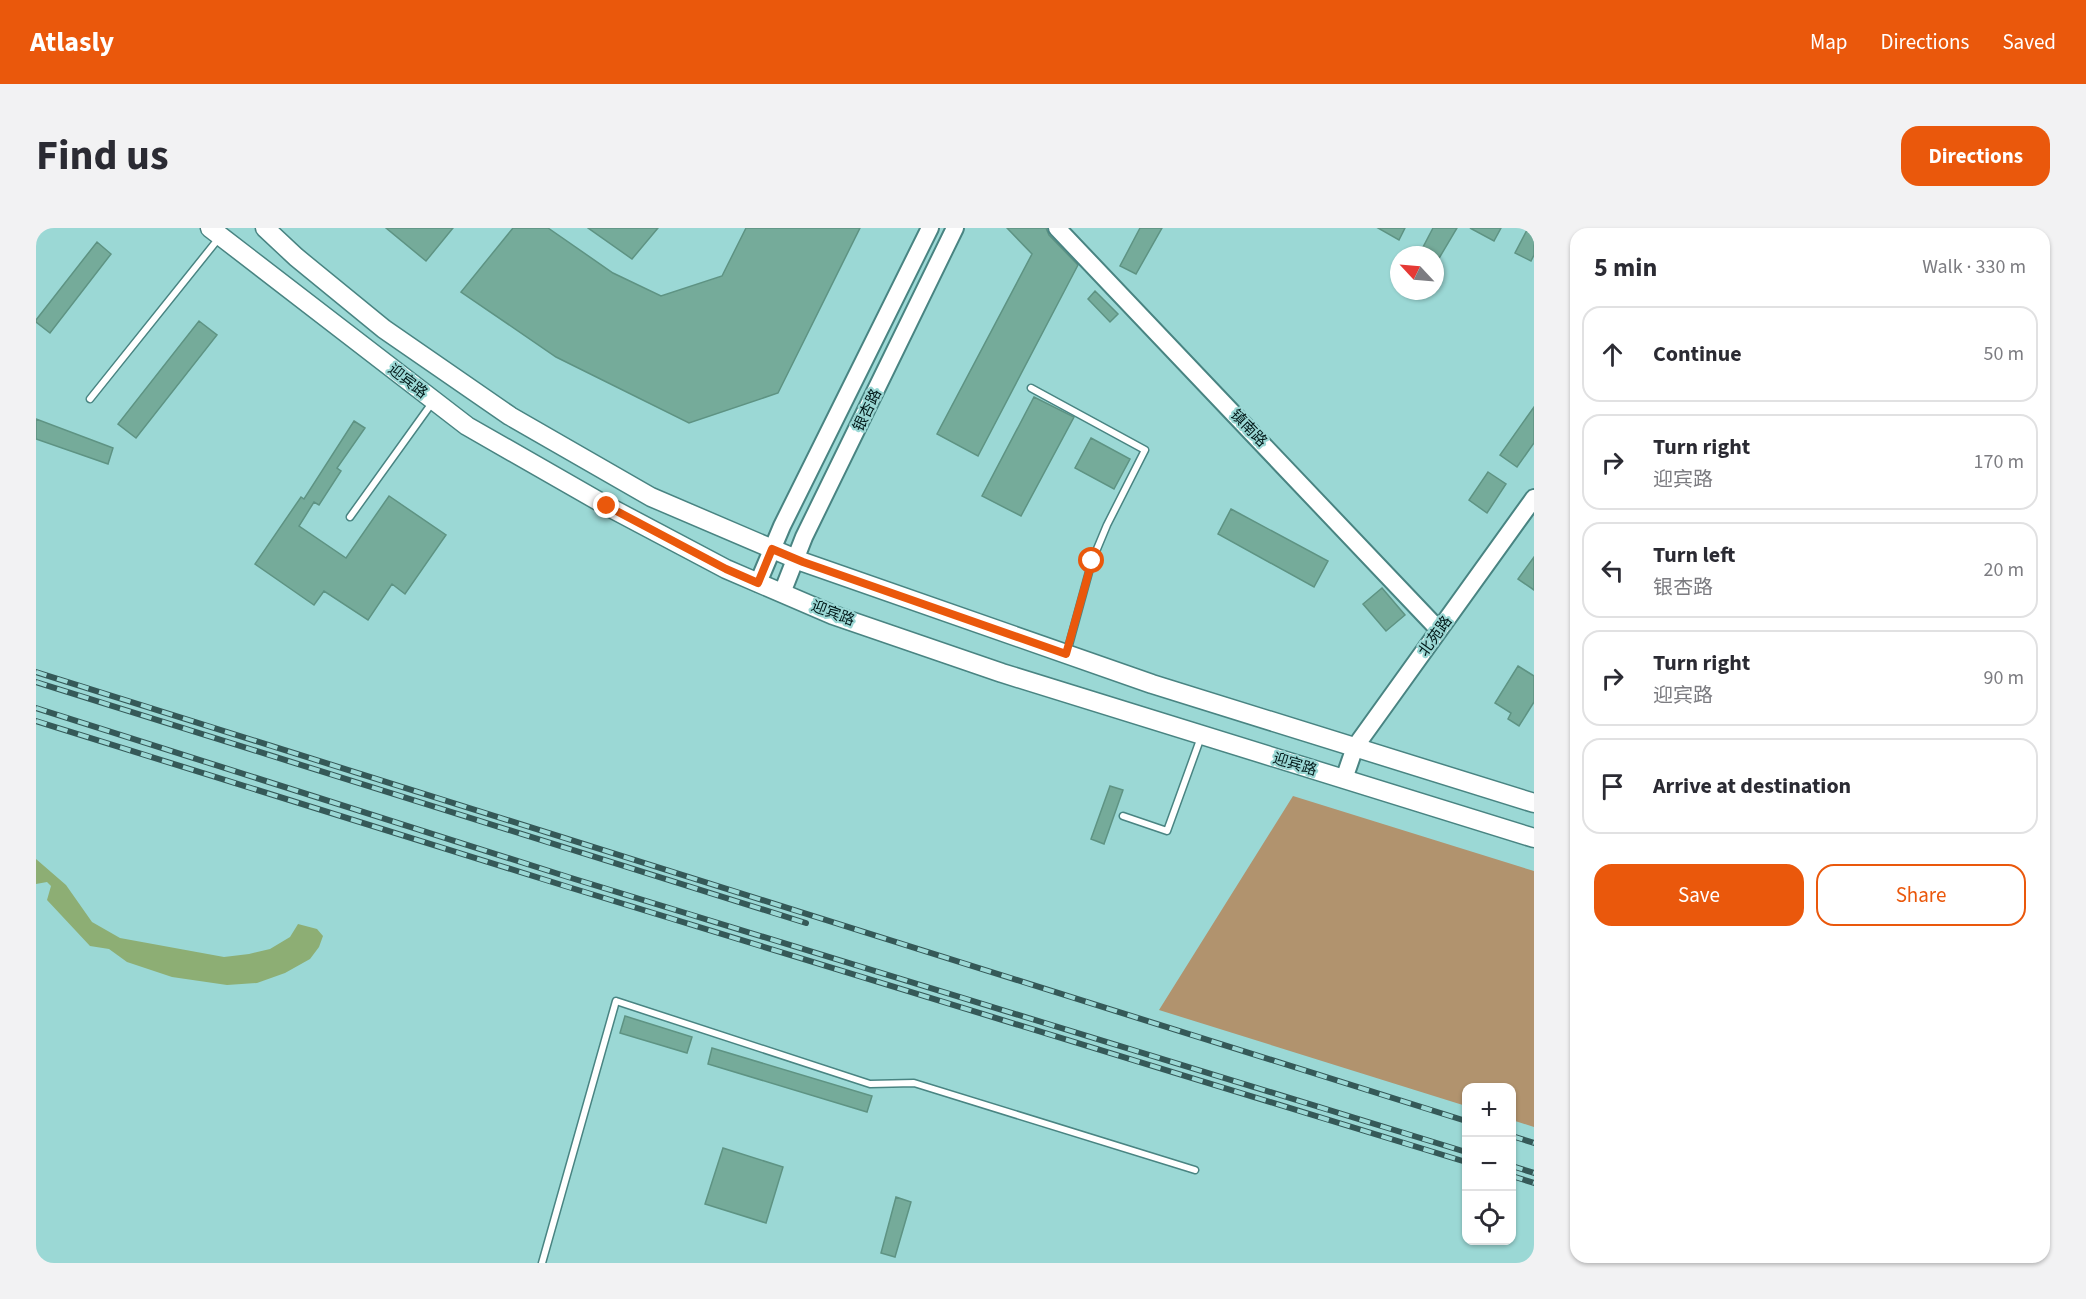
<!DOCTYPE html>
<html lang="en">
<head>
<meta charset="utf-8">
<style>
	body { margin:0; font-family:"Source Sans 3","Noto Sans SC",sans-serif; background:#f2f2f3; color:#2b2b33 }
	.controls { position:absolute; right:18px; bottom:18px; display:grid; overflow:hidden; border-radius:12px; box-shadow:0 2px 4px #0004 }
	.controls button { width:54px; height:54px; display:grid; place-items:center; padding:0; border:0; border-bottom:2px solid #e1e1e2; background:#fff; color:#2b2b33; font:30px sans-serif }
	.compass { position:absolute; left:1354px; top:18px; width:54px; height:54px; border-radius:50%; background:#fff; box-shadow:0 2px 4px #0004; rotate:296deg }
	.stop { position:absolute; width:18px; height:18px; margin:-14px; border:4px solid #ea580c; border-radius:50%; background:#fff }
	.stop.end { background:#ea580c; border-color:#fff; box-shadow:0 2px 6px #0008 }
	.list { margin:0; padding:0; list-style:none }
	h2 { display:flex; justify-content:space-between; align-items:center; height:78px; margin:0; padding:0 24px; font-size:26px }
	h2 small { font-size:20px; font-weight:400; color:#7c7c81 }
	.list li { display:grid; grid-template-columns:39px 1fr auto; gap:18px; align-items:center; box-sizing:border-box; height:96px; margin:0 12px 12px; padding:0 12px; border:2px solid #e1e1e2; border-radius:18px }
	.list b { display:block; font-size:22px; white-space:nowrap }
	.list p { margin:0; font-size:20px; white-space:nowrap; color:#7c7c81 }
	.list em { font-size:20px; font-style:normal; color:#7c7c81 }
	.actions { display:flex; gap:12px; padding:18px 24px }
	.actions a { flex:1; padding:14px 0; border:2px solid #ea580c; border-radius:18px; text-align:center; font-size:21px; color:#ea580c }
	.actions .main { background:#ea580c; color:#fff }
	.icon { flex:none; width:33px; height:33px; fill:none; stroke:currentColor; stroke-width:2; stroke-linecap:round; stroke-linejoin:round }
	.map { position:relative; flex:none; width:1498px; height:1035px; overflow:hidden; border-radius:18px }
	header { display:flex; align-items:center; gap:36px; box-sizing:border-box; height:84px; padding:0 30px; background:#ea580c; color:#fff }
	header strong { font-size:28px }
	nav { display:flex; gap:33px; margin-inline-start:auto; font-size:21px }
	.intro { display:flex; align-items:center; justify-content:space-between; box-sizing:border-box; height:144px; padding:0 36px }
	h1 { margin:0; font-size:42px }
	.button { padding:15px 27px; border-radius:18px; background:#ea580c; color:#fff; font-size:21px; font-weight:700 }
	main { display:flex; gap:36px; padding:0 36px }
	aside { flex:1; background:#fff; border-radius:18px; box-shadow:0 2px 4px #0004 }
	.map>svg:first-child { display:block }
	.green { fill:#b1936e }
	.water { fill:#8dae74 }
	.building { fill:#75ab9a; stroke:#5e9383; stroke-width:1.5 }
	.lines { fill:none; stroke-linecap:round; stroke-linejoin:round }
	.lane-casing { stroke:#498482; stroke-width:9 }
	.secondary-casing { stroke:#498482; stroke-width:20 }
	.primary-casing { stroke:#498482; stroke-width:21 }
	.lane { stroke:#fff; stroke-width:6 }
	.secondary { stroke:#fff; stroke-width:16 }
	.primary { stroke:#fff; stroke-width:18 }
	.rail-casing { stroke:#355958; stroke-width:6 }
	.rail { stroke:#9bd8d5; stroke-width:4; stroke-dasharray:11; stroke-linecap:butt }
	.route { stroke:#ea580c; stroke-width:8 }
	.labels { text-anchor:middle; stroke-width:4.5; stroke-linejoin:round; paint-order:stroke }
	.street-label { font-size:15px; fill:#021919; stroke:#9bd8d5 }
</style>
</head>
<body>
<header>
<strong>Atlasly</strong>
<nav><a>Map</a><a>Directions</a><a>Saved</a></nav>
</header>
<div class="intro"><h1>Find us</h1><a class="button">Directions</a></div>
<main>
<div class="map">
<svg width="1498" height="1035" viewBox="0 0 1498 1035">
	<rect width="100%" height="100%" fill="#9bd8d5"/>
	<path class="green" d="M1257 568 1498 643V899L1476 892V860H1430V878L1123 782Z"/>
	<path class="water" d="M0 631 30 657 56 694 84 710 188 729 213 726 234 721 254 709 262 696 281 701 287 708 283 719 274 731 249 745 221 755 191 757 136 749 91 734 73 721 54 718 11 672 15 658 11 654 0 656Z"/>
	<path class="building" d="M350 0H417L390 33Z
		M477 0H512L577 45 625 68 686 48 710 0H824L742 165 653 195 520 129 425 64Z
		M552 0H622L596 31Z
		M971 0H1010L1013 7 1042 37 942 228 901 206 996 26Z
		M1104 0H1126L1100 46 1084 38Z
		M1342 0H1369L1363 12Z
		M1397 0H1421L1402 32 1399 31V27H1393L1385 23Z
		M1434 0H1465L1458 13Z
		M1492 0H1498V27L1495 33 1479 25Z
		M61 14 75 26 14 105 0 94V92Z
		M1059 63 1082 86 1074 94 1052 71Z
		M163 93 181 107 100 210 82 196Z
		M998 169 1038 189 985 288 946 268Z
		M1498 179V215L1481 239 1464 227Z
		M0 191 77 220 72 236 0 211Z
		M318 193 329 200 301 240 305 243 283 277 278 274 263 298 310 330 353 268 410 307 369 366 356 356 332 392 288 363 278 377 219 336 265 269 268 271Z
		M1055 210 1094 231 1078 261 1039 240Z
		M1452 244 1470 256 1451 285 1433 272Z
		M1195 281 1292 333 1278 359 1182 306Z
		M1498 329V362L1482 351Z
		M1346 360 1369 387 1350 403 1327 376Z
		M1482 438 1498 448V474L1483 498 1472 491 1475 485 1459 475Z
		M1074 558 1087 562 1068 616 1055 611Z
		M589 788 656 809 651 825 584 805Z
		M676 820 836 868 831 884 672 836Z
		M687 920 747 939 730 995 669 976Z
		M860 969 875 974 859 1029 845 1025Z"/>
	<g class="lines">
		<g class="lane-casing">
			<path id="lane" d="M995 160 1109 222 1071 297 1056 333 1031 424
				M54 171 183 10
				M314 289 396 175
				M1087 588 1131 603 1165 509
				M506 1035 580 773 834 856 878 855 1159 942"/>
		</g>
		<g class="secondary-casing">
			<path id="secondary" d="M1021 0 1403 402
				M722 355 746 298 894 0
				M746 365 768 309 919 0
				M1308 551 1319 519 1498 270"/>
		</g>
		<g class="primary-casing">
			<path id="primary" d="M174 0 431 198 571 278 690 341 797 387 966 445 1498 610
				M229 0 260 29 348 101 474 188 615 269 767 334 1116 456 1498 575"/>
		</g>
		<use href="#lane" class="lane"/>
		<use href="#secondary" class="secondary"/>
		<use href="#primary" class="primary"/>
		<g class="rail-casing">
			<path id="rail" d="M0 444 1430 893
				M0 454 770 695
				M0 480 532 649 1430 924
				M0 493 529 658 1430 934
				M1476 908 1498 915
				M1476 938 1498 945
				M1476 948 1498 955"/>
		</g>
		<use href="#rail" class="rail"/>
	</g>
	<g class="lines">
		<path class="route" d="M571 278 690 341 722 355 736 321 767 334 1030 426 1056 333"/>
	</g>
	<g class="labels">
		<g class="street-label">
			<text transform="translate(372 153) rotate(38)" y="5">迎宾路</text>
			<text transform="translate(831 182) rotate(-64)" y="5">银杏路</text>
			<text transform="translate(1213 200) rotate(46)" y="5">镇南路</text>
			<text transform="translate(797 385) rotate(21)" y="5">迎宾路</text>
			<text transform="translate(1399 408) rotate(-54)" y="5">北苑路</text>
			<text transform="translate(1259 536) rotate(17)" y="5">迎宾路</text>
		</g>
	</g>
</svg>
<div class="controls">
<button>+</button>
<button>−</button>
<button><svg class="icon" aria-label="locate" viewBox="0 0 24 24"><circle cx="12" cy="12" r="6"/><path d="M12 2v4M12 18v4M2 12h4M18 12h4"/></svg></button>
</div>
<svg class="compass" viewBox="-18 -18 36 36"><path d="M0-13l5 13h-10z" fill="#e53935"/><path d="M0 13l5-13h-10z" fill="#7c7c81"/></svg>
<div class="stop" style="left:1056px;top:333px"></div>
<div class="stop end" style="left:571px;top:278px"></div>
</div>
<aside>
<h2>5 min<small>Walk · 330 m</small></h2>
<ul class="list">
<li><svg class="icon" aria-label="ahead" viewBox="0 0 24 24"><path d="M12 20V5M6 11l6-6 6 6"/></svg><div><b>Continue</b></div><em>50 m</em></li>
<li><svg class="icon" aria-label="right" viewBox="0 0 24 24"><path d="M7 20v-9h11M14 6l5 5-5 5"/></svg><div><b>Turn right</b><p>迎宾路</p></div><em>170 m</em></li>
<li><svg class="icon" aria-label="left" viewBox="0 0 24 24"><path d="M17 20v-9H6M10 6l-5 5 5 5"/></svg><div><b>Turn left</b><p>银杏路</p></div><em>20 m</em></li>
<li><svg class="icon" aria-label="right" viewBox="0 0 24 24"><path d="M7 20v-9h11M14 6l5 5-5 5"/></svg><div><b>Turn right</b><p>迎宾路</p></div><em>90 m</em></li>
<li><svg class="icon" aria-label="arrive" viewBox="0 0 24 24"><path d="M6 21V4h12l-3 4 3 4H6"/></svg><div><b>Arrive at destination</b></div></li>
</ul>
<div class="actions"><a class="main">Save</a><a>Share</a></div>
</aside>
</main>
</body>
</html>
